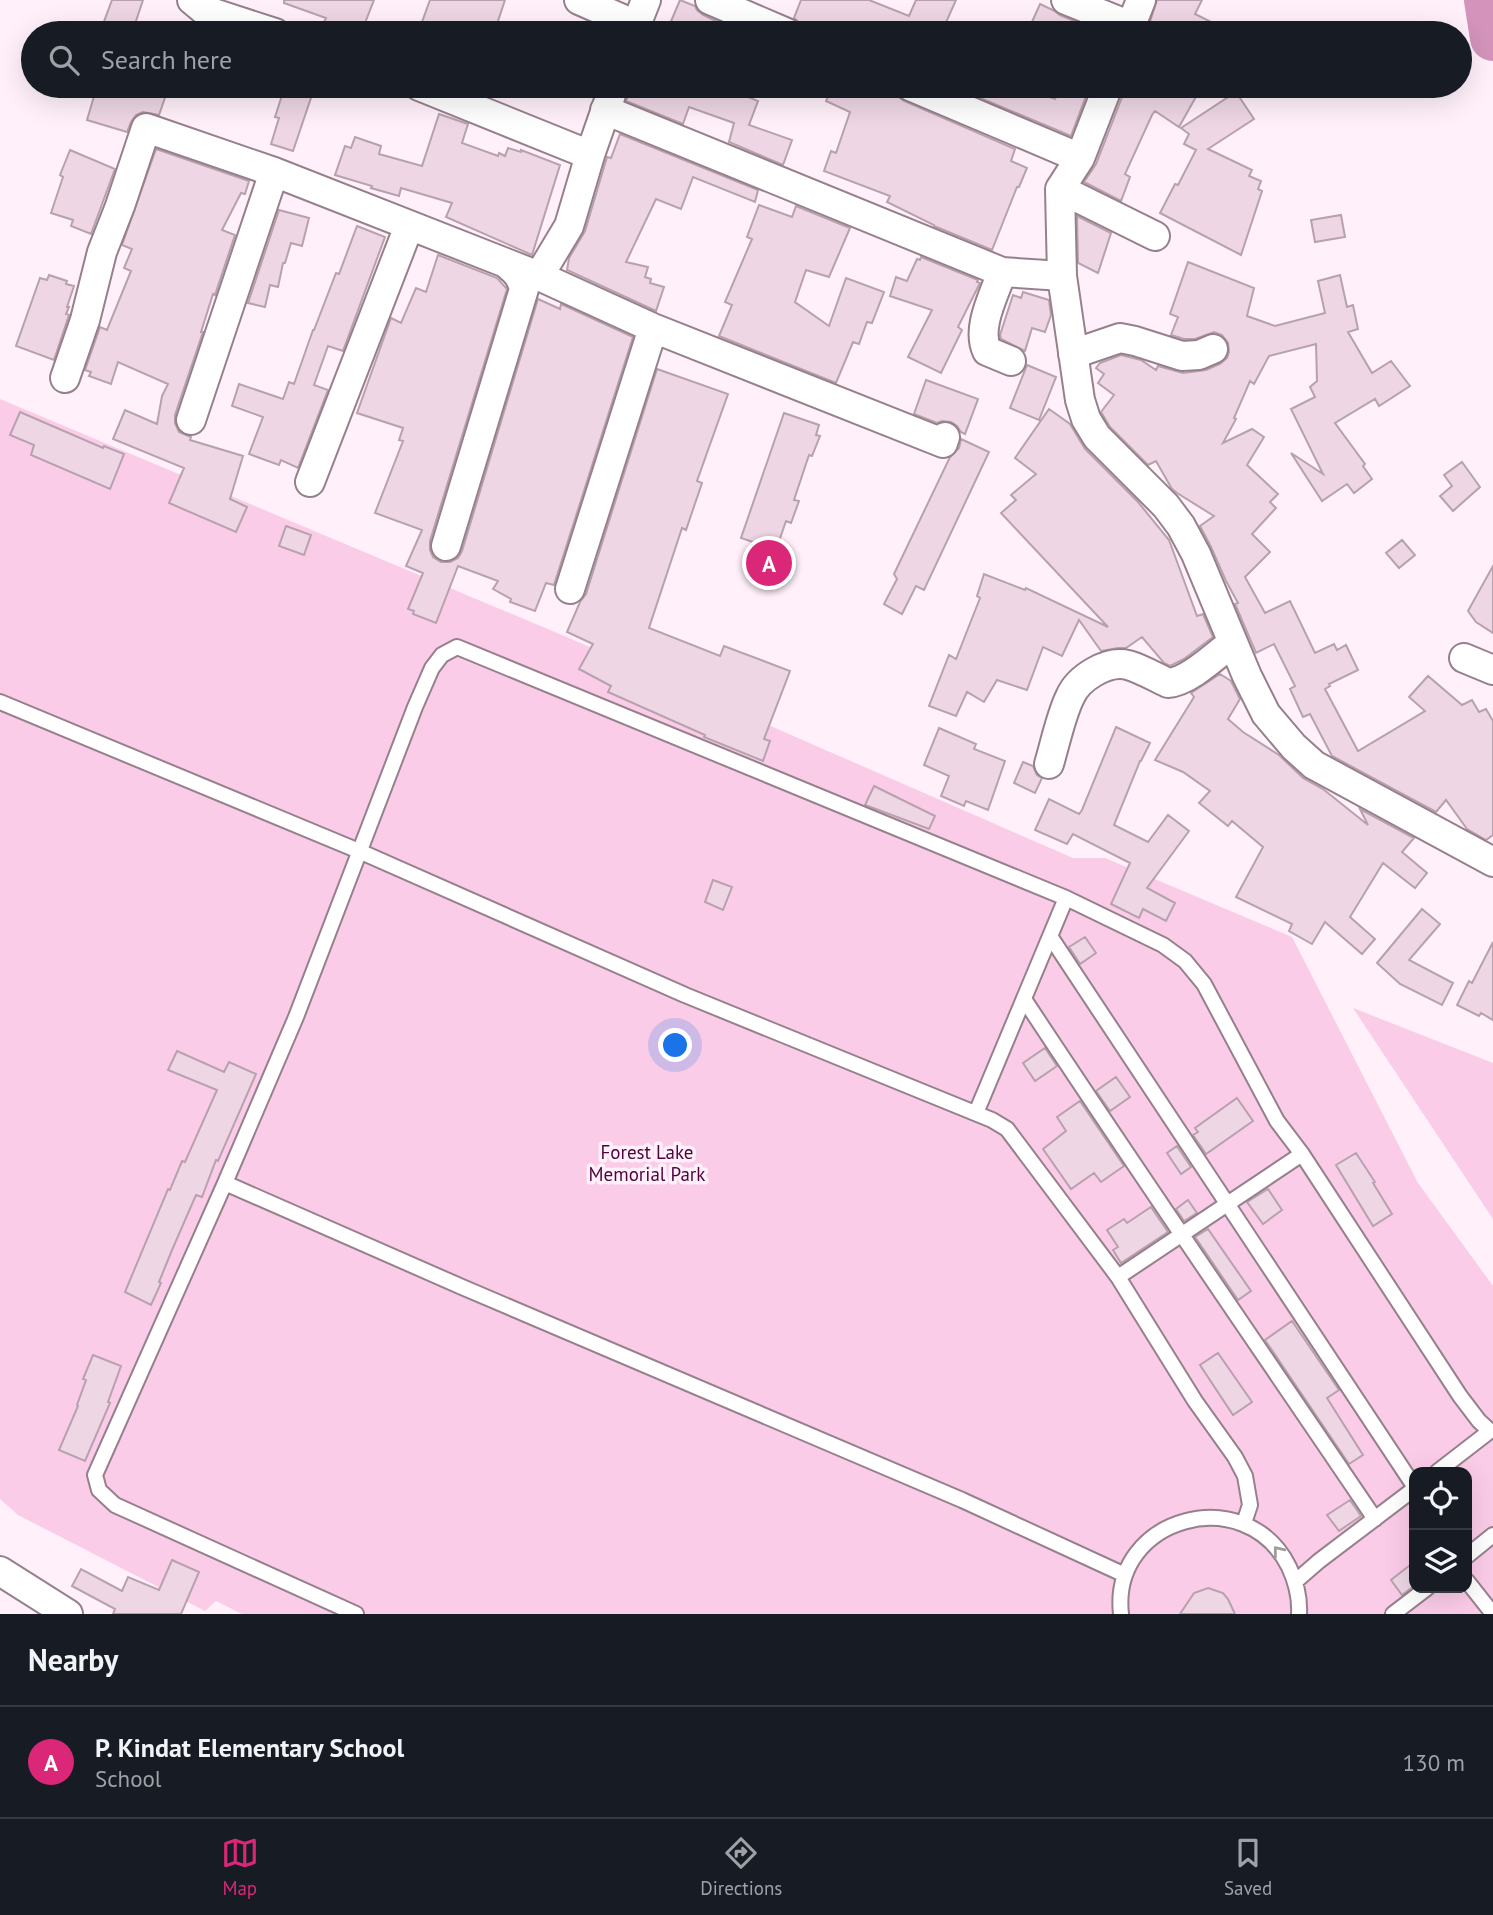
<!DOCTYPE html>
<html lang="en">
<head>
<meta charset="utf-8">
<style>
	body { margin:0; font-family:"PT Sans",sans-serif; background:#20242c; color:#f1f3f6 }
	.controls { position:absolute; right:21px; bottom:21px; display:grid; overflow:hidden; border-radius:14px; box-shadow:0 7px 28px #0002 }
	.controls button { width:63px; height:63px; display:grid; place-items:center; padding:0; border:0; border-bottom:2px solid #363941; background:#171b24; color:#f1f3f6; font:35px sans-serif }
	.you { position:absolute; left:676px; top:1046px; width:24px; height:24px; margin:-18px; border:5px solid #fff; border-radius:50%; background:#1a73e8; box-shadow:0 0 0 10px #1a73e833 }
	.badge { display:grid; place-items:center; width:46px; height:46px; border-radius:50%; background:#db2777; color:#fff; font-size:23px; font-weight:700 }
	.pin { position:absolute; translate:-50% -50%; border:4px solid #fff; box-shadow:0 2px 7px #0006 }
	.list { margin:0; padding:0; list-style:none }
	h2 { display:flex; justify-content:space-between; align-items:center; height:91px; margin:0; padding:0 28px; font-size:30px }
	h2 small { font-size:23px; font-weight:400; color:#9ea1a6 }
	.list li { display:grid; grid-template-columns:46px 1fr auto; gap:21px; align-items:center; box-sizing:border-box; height:112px; padding:0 28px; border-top:2px solid #363941 }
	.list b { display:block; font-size:26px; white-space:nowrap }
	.list p { margin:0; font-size:23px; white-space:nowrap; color:#9ea1a6 }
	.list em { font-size:23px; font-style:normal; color:#9ea1a6 }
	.icon { flex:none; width:38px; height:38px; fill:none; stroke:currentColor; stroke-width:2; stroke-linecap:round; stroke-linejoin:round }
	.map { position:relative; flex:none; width:1493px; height:1614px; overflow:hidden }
	.search { position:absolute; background:#171b24; box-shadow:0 7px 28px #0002; left:21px; right:21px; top:21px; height:77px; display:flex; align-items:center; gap:18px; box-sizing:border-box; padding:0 24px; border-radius:38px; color:#9ea1a6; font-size:26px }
	.sheet { height:203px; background:#171b24 }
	nav { display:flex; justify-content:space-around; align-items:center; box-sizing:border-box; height:98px; border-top:2px solid #363941; background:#171b24; font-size:19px; color:#9ea1a6 }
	nav a { display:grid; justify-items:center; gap:4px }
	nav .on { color:#db2777 }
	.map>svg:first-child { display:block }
	.green { fill:#fbcce8; fill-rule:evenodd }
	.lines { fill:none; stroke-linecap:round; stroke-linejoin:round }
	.river { stroke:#d393ba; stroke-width:46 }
	.building { fill:#eed6e4; stroke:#b8a1ae; stroke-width:2 }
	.service-casing { stroke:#96808c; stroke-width:18 }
	.minor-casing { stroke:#96808c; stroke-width:32 }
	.service { stroke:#fff; stroke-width:14 }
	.minor { stroke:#fff; stroke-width:28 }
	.oneway { stroke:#a09d9f }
	.labels { text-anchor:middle; stroke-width:7; stroke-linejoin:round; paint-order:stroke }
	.park-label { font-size:19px; fill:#4f023b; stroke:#fff0f9 }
</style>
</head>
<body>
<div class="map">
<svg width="1493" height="1614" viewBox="0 0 1493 1614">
	<rect width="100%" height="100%" fill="#fff0f9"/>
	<path class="green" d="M0 399 562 635 1073 858H1105L1292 937 1418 1183 1493 1286V1614H242L216 1601 205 1611 18 1515 0 1499ZM1414 1472H1467V1588H1414Z
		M1353 1008 1493 1063V1219Z"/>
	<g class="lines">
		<path class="river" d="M1487 0 1493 38"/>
	</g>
	<path class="building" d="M112 0H143L132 33H119L102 27Z
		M284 0H374L361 33H351L324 22 326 18 284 3Z
		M430 0H505L494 33H418Z
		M680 0 695 6 697 10 703 15 720 23 716 33H666Z
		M801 0H869L909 16 916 0H956L943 29 950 33H878L858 25 854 33H848L828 24 824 33H803L801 24 794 18Z
		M1157 0H1202L1195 14 1233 33H1159L1148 28Z
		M1040 4 1053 10 1060 15 1104 33H1027Z
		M97 86H169L159 115 143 112 136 115 131 122 127 132 87 120Z
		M285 86H315L293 151 271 144 279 118 275 117Z
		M632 86H730L749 93 748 97 758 101 749 125 792 140 783 165 729 142 734 123 689 107 683 124 626 101Z
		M833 86H894L896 95 904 101 1015 149 1011 161 1027 168 1019 187H1017L992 250 934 226V225L887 202 890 196 824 171 831 151 836 153 850 112 826 101Z
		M952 86H1019L1055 99 1061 86 1086 96 1071 136Z
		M1124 86H1202L1179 127 1155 111 1152 115 1125 174 1130 177 1121 201 1084 182 1096 164 1124 92Z
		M1236 92 1254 119 1208 149 1252 170 1249 176 1261 181 1258 189 1262 191 1241 255 1160 213 1175 184 1178 185 1196 150 1184 144 1189 134 1181 128Z
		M439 114 468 124 462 143 498 156 499 153 505 156 508 148 521 152V150L560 165 532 255 446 217 452 203 401 188 399 196 371 188 372 186 335 175 345 146 351 148 355 137 381 146 379 154 422 166Z
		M620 134 758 190 755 202 693 177 681 209 656 199 626 262 648 267 645 277 651 279 650 283 664 287 656 311 567 270 569 258 585 231 607 157 611 158Z
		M156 149 249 181 245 194 241 193 222 230 235 235 215 295 213 294 201 332H203L175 415V423L179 432 191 437 190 440 243 456 230 499 247 507 236 532 169 503 184 468 113 439 125 410 157 424 162 396 168 384 118 362 111 384 89 376 91 372 85 370 100 327 107 330 131 271 124 268 132 249 122 245Z
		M70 150 115 169 91 234 71 226 73 220 51 213 63 177 60 175Z
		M759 205 792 217 796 206 850 228 829 277 806 270 795 302 829 326 846 278 884 292 872 323 867 322 859 344 853 342 836 383 719 336 732 305 725 302 752 239 747 237Z
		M279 210 309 218 302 246 291 243 285 263H283L278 287 270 285 265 307 248 303Z
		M1341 215 1345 237 1315 242 1311 220Z
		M1077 216 1111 233 1098 273 1078 263Z
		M357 226 385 237 343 351 328 346 314 385 328 390 298 468 281 460 279 465 249 454 263 417 232 406 239 384 283 399 289 382 294 384 313 330H314L336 273 339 274Z
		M438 255 497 278 507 289 430 541V550L433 557 441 562H450L458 558 462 551 538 299 560 309 561 304 633 337 554 585 546 583 535 611 510 602 511 599 493 589 498 581 458 566 436 623 413 614 414 611 408 609 423 573 406 566 422 530 375 513 403 441 399 440 403 428 357 413 391 318 401 323 416 288 426 292Z
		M921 257 978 280 977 282 980 283 958 327 962 330 941 373 908 357 932 310 890 296 896 277 907 281 917 259 920 260Z
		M1188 262 1254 288 1247 316 1275 326 1325 313 1318 281 1340 275 1347 307 1353 305 1358 329 1348 332 1372 373 1391 361 1410 386 1379 406 1375 399 1335 423 1365 464 1363 466 1372 479 1354 493 1347 484 1322 501 1291 453 1323 474 1291 409 1315 397 1310 387 1317 381 1316 344 1269 356 1254 384 1250 381 1234 418 1236 419 1223 443 1252 429 1264 437 1247 465 1278 494 1270 502 1276 508 1252 534 1270 552 1245 577 1265 613 1290 601 1315 653 1334 644 1337 650 1346 645 1358 670 1329 684 1330 686 1325 689 1358 751 1425 711 1409 697 1428 676 1462 705 1472 700 1479 712 1486 709 1493 721V835L1486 840 1467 829 1446 800 1436 812 1332 756 1310 714 1303 717 1290 689 1295 686 1274 644 1256 653 1235 604 1238 603 1226 581 1211 547 1200 526 1214 516 1177 493 1172 489 1156 461 1148 465 1110 427 1101 412 1114 395 1098 383 1104 374 1096 368 1100 363 1121 355 1141 360 1156 370 1158 366 1183 373 1206 370 1220 364 1227 358 1229 352 1228 343 1222 335 1214 332 1195 339H1184L1171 335 1178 317 1170 314Z
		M49 275 67 281 66 284 74 286 67 307H69L66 314 69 315 54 360 16 346 40 278 47 280Z
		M1023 292 1049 300 1051 315 1045 332 1032 328 1025 351 1001 339 1000 335 1013 295 1021 298Z
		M1027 365 1056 377 1039 420 1010 408Z
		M657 369 728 394 697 481 702 483 686 530 682 528 649 628 720 656 724 646 790 671 764 739 770 741 763 761 704 737 705 735 608 692 611 686 579 669 593 644 567 632 580 602 586 594Z
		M926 380 978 399 965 434 961 432 957 426 951 422 942 421 937 423 914 414Z
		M1049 409 1070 424 1085 449 1138 502 1169 540 1197 616 1203 614 1213 637 1184 659 1170 666 1164 663 1142 637 1126 648H1118L1101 651 1079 620 1062 656 1043 647 1027 690 997 680 984 702 967 692 956 716 929 706 949 655 956 659 980 598 977 596 984 574 1025 590 1026 588 1108 627 1001 513 1016 500 1011 495 1036 474 1015 458Z
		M20 412 103 448 104 446 124 454 110 489 31 455 34 445 10 435Z
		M784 413 819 425 816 435 820 436 812 456 809 455 794 500 799 501 791 523 786 521 776 550 741 538Z
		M961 439 989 452 924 590 916 586 902 614 884 604 897 579 894 574 950 457 959 448Z
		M1462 462 1480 487 1453 511 1440 496 1452 486 1444 475Z
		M286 526 311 535 304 555 279 546Z
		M1402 540 1415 555 1399 568 1386 553Z
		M1493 566V633L1476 622 1468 611Z
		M1220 674 1231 681 1240 699 1228 719 1243 732 1279 755 1303 778 1323 789 1368 825 1360 809 1414 838 1402 852 1427 873 1415 888 1383 863 1350 917 1375 939 1362 954 1325 922 1312 944 1289 931 1292 924 1236 897 1263 847 1232 821 1228 826 1199 803 1210 791 1183 772 1155 760 1194 697 1191 693Z
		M1116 727 1150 743 1141 761H1140L1114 825 1148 842 1168 815 1189 831 1147 888 1175 903 1166 921 1143 909 1139 918 1111 904 1130 863 1073 834 1067 844 1035 830 1049 799 1079 814 1082 810Z
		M939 728 976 744 974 749 1005 761 988 810 966 801 964 806 941 796 949 776 924 765Z
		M1023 762 1033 766 1037 775 1042 778 1035 793 1014 783Z
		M874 786 935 816 929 829 865 805Z
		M713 880 732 887 723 910 705 902Z
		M1422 909 1440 924 1409 960 1453 983 1442 1005 1400 984 1377 963Z
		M1085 937 1096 953 1080 964 1069 947Z
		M1493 942V1020L1481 1013 1479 1016 1457 1005 1469 981 1472 983Z
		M1045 1048 1057 1066 1035 1081 1023 1063Z
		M177 1051 224 1072 229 1062 256 1074 218 1161 216 1160 202 1197 196 1195 172 1250 159 1282 161 1283 151 1305 125 1292 168 1189 170 1190 182 1161 185 1162 217 1090 168 1070Z
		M1116 1077 1130 1097 1110 1111 1096 1091Z
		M1237 1098 1253 1121 1206 1154 1193 1135 1198 1132 1195 1128Z
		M1080 1101 1124 1166 1101 1182 1094 1173 1071 1189 1043 1149 1066 1131 1057 1117Z
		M1177 1146 1191 1167 1181 1174 1167 1153Z
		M1356 1153 1375 1182 1373 1183 1392 1214 1373 1226 1336 1165Z
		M1268 1189 1282 1210 1263 1224 1247 1202Z
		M1188 1200 1197 1213 1184 1221 1176 1209Z
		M1151 1207 1168 1232 1121 1263 1113 1250 1118 1247 1107 1230 1124 1219 1127 1223Z
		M1208 1229 1251 1291 1238 1300 1195 1237Z
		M1292 1321 1339 1390 1327 1398 1363 1455 1349 1464 1265 1340Z
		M1218 1353 1252 1402 1233 1415 1200 1365Z
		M93 1355 121 1366 108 1402 110 1403 85 1461 59 1450 78 1406 77 1405 86 1380 83 1379Z
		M1350 1500 1361 1516 1339 1531 1327 1515Z
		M172 1560 199 1572 181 1614H113L115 1609 72 1586 81 1569 122 1591 128 1577 159 1590Z
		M1414 1562V1586L1402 1595 1391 1580Z
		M1208 1588 1223 1593 1228 1599 1235 1614H1180L1194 1593Z"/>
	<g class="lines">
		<g class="service-casing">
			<path id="service" d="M0 702 359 851 685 995 992 1120 1007 1129 1118 1277 1195 1401 1235 1457 1245 1476 1250 1505 1244 1523
				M1050 936 1414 1486
				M1024 999C1139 1174 1258 1346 1375 1519
				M976 1113 1066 898
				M225 1183 462 1287 962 1500 1125 1575
				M1118 1277 1302 1154
				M1467 1556 1493 1535
				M1296 1581 1319 1561 1414 1489
				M1467 1581 1493 1614
				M356 1614 115 1505 99 1490 95 1475 225 1183 296 1017 415 707 432 668 442 655 457 647 1066 898 1163 945 1185 961 1204 984 1277 1121 1302 1154 1460 1396 1479 1421 1490 1431 1437 1472
				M1121 1614C1110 1517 1246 1480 1289 1567 1296 1582 1300 1597 1299 1614
				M1393 1614 1427 1588"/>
		</g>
		<g class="minor-casing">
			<path id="minor" d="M192 0 204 10 275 33
				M579 0 636 25
				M710 0 787 33
				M1066 0 1131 26
				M633 33 646 0
				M1128 33 1141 0
				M419 86 590 155
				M910 86 1080 158 1060 189 1062 276 1080 400 1086 419 1097 437 1166 506 1181 526 1196 554 1247 676 1266 714 1294 747 1314 765 1493 862
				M605 110 1002 272 1062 276
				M1080 158 1108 86
				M1060 189 1155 236
				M1002 272C994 295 976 328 987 351L1011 361
				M539 276 569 226 590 155 614 86
				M1073 354 1120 338 1135 341 1182 356 1199 355 1213 349
				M65 378 85 320 102 252 120 206 146 128 274 172 539 276 653 328 943 443 945 437
				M191 420 274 172
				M310 482 409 226
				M446 546 524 289C521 278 518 273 509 266
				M570 589 653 328
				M1464 658 1493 670
				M1049 764C1055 744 1061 715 1070 697 1078 678 1107 660 1128 665 1142 669 1155 677 1168 683 1188 682 1216 655 1233 642
				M0 1571 68 1614"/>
		</g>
		<use href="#service" class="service"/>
		<use href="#minor" class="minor"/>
	</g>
	<defs><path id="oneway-chevron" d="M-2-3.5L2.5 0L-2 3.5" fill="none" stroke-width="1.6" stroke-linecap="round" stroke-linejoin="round" transform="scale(1.75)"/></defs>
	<use class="oneway" href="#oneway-chevron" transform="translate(1278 1551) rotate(-129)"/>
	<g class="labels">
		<g class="park-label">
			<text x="647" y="1159">Forest Lake<tspan x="647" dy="22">Memorial Park</tspan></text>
		</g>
	</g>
</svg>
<div class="controls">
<button><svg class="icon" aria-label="locate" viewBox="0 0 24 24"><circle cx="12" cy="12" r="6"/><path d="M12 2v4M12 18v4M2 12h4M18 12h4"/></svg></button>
<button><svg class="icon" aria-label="layers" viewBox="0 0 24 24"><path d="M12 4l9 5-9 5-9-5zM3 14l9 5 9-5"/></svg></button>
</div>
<div class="you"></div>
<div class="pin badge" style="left:769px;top:563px">A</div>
<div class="search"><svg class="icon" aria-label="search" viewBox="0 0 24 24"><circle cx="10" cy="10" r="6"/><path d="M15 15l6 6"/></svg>Search here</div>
</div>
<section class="sheet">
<h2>Nearby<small></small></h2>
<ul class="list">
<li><span class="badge">A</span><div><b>P. Kindat Elementary School</b><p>School</p></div><em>130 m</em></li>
</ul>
</section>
<nav>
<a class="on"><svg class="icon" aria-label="map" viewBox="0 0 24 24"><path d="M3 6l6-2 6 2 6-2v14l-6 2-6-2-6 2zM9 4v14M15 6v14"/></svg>Map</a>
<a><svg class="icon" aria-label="directions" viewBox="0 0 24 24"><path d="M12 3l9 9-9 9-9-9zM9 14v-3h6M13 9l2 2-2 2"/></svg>Directions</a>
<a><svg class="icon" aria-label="saved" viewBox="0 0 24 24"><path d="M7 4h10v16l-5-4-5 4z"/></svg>Saved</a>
</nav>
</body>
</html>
